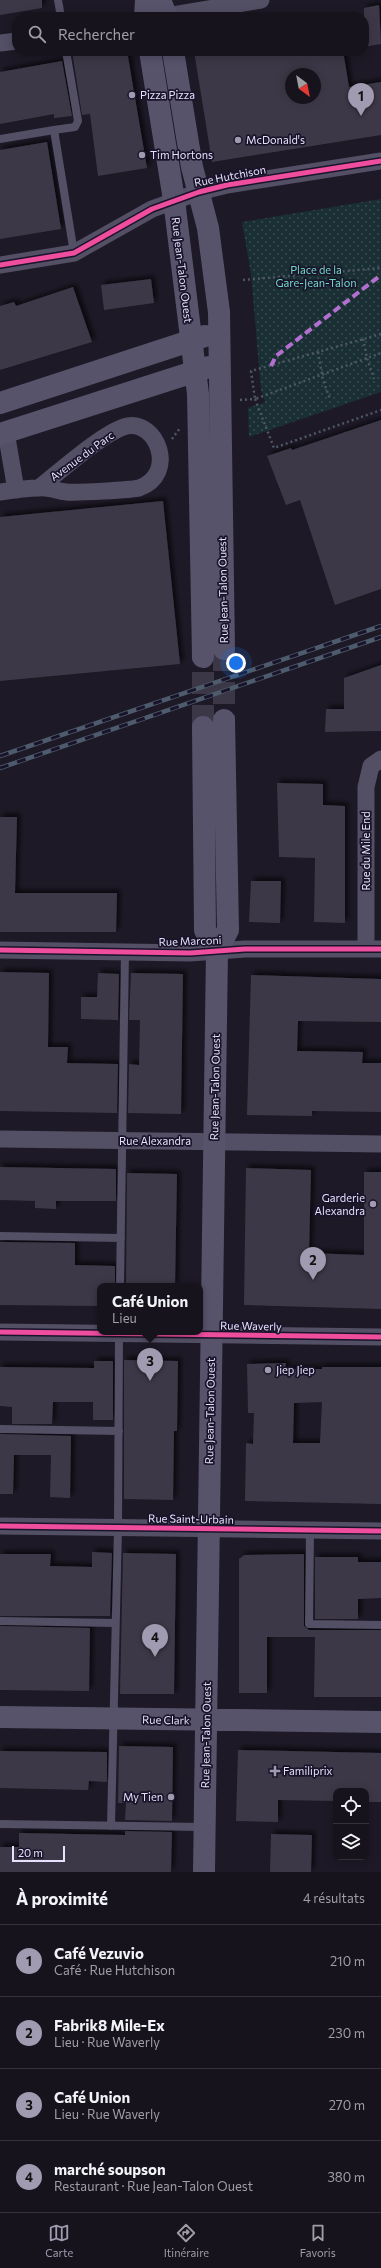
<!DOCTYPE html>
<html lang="fr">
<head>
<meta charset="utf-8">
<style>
	body { margin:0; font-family:Commissioner,sans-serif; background:#232029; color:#f1f3f6 }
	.controls { position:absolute; right:12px; bottom:12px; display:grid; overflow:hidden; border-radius:8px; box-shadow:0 2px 10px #0003 }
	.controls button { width:36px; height:36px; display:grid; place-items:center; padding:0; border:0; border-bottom:1px solid #35323b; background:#16131c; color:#f1f3f6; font:20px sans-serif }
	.compass { position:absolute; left:285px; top:68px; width:36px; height:36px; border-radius:50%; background:#16131c; box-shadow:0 2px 10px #0003; rotate:148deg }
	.scale { position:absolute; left:12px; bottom:10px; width:53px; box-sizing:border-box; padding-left:4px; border:2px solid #e6e1fc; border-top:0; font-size:11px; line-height:14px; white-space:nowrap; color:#e6e1fc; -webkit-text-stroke:3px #1a142b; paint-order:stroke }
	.you { position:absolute; left:236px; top:663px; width:14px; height:14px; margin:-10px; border:3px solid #fff; border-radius:50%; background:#1a73e8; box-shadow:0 0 0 6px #1a73e833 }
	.badge { display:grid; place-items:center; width:26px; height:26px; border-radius:50%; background:#a09bb1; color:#111; font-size:13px; font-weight:700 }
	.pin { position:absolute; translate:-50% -33px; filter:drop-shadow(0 1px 2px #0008) }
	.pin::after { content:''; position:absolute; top:21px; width:14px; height:12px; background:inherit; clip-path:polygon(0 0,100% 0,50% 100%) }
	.popup { position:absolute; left:97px; top:1283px; width:106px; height:52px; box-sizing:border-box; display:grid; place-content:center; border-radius:8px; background:#16131c; filter:drop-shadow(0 1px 3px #0005); font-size:13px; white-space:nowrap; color:#9e9ea3 }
	.popup b { font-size:15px; color:#f1f3f6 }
	.popup::after { content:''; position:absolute; left:50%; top:100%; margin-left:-8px; border:8px solid transparent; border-top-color:#16131c }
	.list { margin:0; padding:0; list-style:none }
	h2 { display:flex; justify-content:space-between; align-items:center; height:52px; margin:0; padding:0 16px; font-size:17px }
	h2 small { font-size:13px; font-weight:400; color:#9e9ea3 }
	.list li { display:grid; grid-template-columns:26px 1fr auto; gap:12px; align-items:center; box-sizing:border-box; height:72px; padding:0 16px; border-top:1px solid #35323b }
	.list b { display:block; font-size:15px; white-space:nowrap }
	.list p { margin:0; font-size:13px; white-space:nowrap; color:#9e9ea3 }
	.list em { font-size:13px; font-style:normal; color:#9e9ea3 }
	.icon { flex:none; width:22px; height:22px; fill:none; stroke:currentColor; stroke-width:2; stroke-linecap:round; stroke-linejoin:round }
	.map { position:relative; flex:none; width:381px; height:1872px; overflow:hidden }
	.search { position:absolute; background:#16131c; box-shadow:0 2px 10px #0003; left:12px; right:12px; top:12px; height:44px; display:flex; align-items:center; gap:10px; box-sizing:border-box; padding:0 14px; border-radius:16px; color:#9e9ea3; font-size:15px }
	.sheet { height:340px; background:#16131c }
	nav { display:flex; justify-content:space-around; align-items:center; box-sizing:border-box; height:56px; border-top:1px solid #35323b; background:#16131c; font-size:11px; color:#9e9ea3 }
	nav a { display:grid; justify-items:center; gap:2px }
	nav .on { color:#a09bb1 }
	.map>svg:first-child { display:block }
	.park { fill:url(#park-dots) }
	.building { fill:#3c3847; fill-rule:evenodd; filter:url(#shadow) }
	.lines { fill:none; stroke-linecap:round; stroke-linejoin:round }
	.secondary-tunnel { stroke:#3b3746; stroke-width:22; stroke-dasharray:22 11; stroke-linecap:butt }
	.path { stroke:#4d5765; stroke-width:2.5; stroke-dasharray:2 3; stroke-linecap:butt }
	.lane { stroke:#534f65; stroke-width:8 }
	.street { stroke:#534f65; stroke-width:17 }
	.secondary { stroke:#57536b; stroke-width:22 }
	.rail-casing { stroke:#4d5b6d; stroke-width:4.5 }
	.rail { stroke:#1a142b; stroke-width:3; stroke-dasharray:9; stroke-linecap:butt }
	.quiet { stroke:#b36fd0; stroke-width:4; stroke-dasharray:8 4; stroke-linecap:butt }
	.cycleway-casing { stroke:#1a142b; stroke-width:8 }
	.cycleway { stroke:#ef4d9e; stroke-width:5 }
	.poi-dot { fill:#a09bb1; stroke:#1a142b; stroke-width:1.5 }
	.labels { text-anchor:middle; stroke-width:3.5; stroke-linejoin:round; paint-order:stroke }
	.poi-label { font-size:11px; fill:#e6e1fc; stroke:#1a142b; text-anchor:start }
	.street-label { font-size:11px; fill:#e6e1fc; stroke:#1a142b }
	.park-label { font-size:11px; fill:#71d8c6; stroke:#1a142b }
</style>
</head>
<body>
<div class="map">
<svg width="381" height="1872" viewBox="0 0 381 1872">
	<defs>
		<pattern id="park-dots" width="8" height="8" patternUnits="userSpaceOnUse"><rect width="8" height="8" fill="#192f33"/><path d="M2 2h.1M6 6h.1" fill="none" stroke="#3a4d51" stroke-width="1.8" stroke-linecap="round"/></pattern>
		<filter id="shadow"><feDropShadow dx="3.5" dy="-3.5" stdDeviation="2" flood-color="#0009"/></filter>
	</defs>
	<rect width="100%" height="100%" fill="#1d1926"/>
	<path class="park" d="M381 199V392L249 437 248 408 265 402 261 390 251 274 242 222Z"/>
	<path class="building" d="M0 0H42V8L0 15Z
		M379 5 381 44 364 47V8Z
		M72 51H127L147 168 98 176 90 114 82 115Z
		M194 51H343L349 87 381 82V135L212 162ZM291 74H315V98H291Z
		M62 61 72 116 54 118V114L0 124V72Z
		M47 142 61 229 0 239V150Z
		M151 279 154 303 104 310 101 285Z
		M73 287 92 342 0 370V306L14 302 16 306Z
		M381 420V589L335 605 300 500 286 505 267 456 291 448 292 450Z
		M163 501 180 664 0 681V517Z
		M381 665V731L325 732 326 709H344V678Z
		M277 783 323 784V805L345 806V923L314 922 315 858 279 857Z
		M0 817H17L15 893H117L116 932H0Z
		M251 881H281L280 923 249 922Z
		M0 972 49 973 48 1047H68L67 1063 118 1064 117 1113 0 1111Z
		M98 973 119 974 118 1020 81 1019V997H97Z
		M131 973 183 974 181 1114 128 1113 129 1064 139 1065 140 1020H129Z
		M251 975 381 979V1022L298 1021 297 1051 363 1052 362 1063H381V1112L312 1111V1116L247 1115Z
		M0 1167 116 1169V1201H56V1209L35 1208V1201L0 1200Z
		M246 1168 311 1170 309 1253 364 1255V1172H381V1309L244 1305Z
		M127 1173 177 1174 175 1286H126Z
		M0 1242 75 1243V1265L115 1266V1286H100V1306L0 1305Z
		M124 1360 178 1361 177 1431H174L173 1500 124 1499Z
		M94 1361H113V1420H93V1402H53L52 1424H12V1407L0 1406V1367L94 1368Z
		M286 1363 285 1369H322V1367H381V1504L245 1501 246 1443 253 1444 254 1413H248L247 1364ZM322 1402 320 1443H293L294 1403Z
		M0 1434 71 1436 70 1498 50 1497 51 1455H14L13 1494H0Z
		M92 1552 112 1553 110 1616H0V1554H51L50 1566 92 1567Z
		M123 1553 176 1554 174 1694H120Z
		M304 1554V1626L309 1630H381V1697H314L315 1637H267V1693H239V1559L244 1555Z
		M315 1557H358V1562H381V1598L358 1599V1619H315Z
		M0 1626 90 1628 89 1691 0 1690Z
		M119 1746 173 1747 172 1821 125 1820 126 1803H118Z
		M238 1750 381 1753V1802H366V1791H336V1801L278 1800V1822L236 1821Z
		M0 1751 107 1752V1782L89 1781 88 1790 0 1788Z
		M125 1831 172 1832 171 1872H0V1847H19V1833L125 1835Z
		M271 1834 312 1835 311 1872H270Z"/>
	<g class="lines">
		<path class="secondary-tunnel" d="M224 649V720
			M203 727V657"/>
		<path class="path" d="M243 280 381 268
			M381 334 251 371 255 399 381 353
			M363 339 367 358 374 379
			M318 352 323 380 330 399
			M240 400 255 399 274 448 381 410
			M172 439 180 428"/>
		<path class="lane" d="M58 0 61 17
			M54 130 75 127 78 121 66 51
			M0 139 54 130 74 253
			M0 1236 121 1238
			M120 1286 125 952
			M0 1429 119 1431
			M310 1530 309 1624 381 1625
			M0 1621 115 1623
			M0 1824 203 1827
			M111 1826 118 1528 119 1333"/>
		<path class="street" d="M167 16 261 0
			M0 43 17 41
			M0 265 74 253 152 209 199 192 227 185 381 161
			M6 432 16 490
			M0 492C13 490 26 488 39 488 48 487 57 491 66 492 76 493 131 490 139 488 178 474 157 420 127 426 105 431 59 472 40 487
			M366 949V787L371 766 381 759
			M0 950 190 953 245 949H381
			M0 1139 381 1144
			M0 1332 381 1337
			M0 1526 381 1531"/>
		<path class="secondary" d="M160 0 167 17
			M145 17 146 0
			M150 51 174 200 198 394 203 657
			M173 51 192 167 208 228 219 312 224 649
			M0 403 205 336
			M0 434 209 367
			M203 727 205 930 217 951
			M0 1717 381 1722
			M204 1872 217 951 228 930 224 720"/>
		<g class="rail-casing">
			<path id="rail" d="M0 756 381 626
				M0 768 381 637"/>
		</g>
		<use href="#rail" class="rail"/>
		<path class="quiet" d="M271 366 276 356 381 275"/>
		<g class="cycleway-casing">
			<path id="cycleway" d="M0 265 74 253 152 209 199 192 227 185 381 161
				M0 950 190 953 245 949H381
				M0 1332 381 1337
				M0 1526 381 1531"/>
		</g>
		<use href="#cycleway" class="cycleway"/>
	</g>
	<g class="poi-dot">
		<circle cx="132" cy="95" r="4"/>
		<circle cx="238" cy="140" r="4"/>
		<circle cx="142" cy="155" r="4"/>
		<circle cx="373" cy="1204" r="4"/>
		<circle cx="268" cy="1370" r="4"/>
		<path d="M273 1765h4v4h4v4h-4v4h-4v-4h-4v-4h4z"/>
		<circle cx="171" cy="1797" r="4"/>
	</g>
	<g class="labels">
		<g class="poi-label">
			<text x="140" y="99">Pizza Pizza</text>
			<text x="246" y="144">McDonald's</text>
			<text x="150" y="159">Tim Hortons</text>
			<text x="365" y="1202" text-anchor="end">Garderie<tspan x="365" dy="13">Alexandra</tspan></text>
			<text x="276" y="1374">Jiep Jiep</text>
			<text x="283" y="1775">Familiprix</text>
			<text x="163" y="1801" text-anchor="end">My Tien</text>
		</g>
		<g class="street-label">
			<text transform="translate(230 176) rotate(-11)" y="4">Rue Hutchison</text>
			<text transform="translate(182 270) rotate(83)" y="4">Rue Jean-Talon Ouest</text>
			<text transform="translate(82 456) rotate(-36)" y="4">Avenue du Parc</text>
			<text transform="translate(223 590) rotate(-91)" y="4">Rue Jean-Talon Ouest</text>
			<text transform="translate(366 851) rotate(-90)" y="4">Rue du Mile End</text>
			<text transform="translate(190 941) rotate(-2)" y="4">Rue Marconi</text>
			<text transform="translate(215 1087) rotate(-89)" y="4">Rue Jean-Talon Ouest</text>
			<text x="155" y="1145">Rue Alexandra</text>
			<text transform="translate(251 1326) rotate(1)" y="4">Rue Waverly</text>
			<text transform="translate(210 1411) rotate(-89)" y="4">Rue Jean-Talon Ouest</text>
			<text transform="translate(191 1519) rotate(1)" y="4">Rue Saint-Urbain</text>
			<text transform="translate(166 1720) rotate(1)" y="4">Rue Clark</text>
			<text transform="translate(206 1735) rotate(-89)" y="4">Rue Jean-Talon Ouest</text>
		</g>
		<g class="park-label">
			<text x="316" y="274">Place de la<tspan x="316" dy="13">Gare-Jean-Talon</tspan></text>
		</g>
	</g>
</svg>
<div class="controls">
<button><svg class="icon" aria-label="locate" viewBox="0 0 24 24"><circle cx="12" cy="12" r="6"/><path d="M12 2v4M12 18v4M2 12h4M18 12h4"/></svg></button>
<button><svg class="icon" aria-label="layers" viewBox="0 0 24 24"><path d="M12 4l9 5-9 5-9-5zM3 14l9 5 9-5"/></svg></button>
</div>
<svg class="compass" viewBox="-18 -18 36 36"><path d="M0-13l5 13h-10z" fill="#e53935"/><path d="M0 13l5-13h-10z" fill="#9e9ea3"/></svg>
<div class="scale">20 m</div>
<div class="you"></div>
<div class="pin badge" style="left:361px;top:116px">1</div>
<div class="pin badge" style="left:313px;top:1280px">2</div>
<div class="pin badge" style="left:150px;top:1381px">3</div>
<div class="popup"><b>Café Union</b>Lieu</div>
<div class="pin badge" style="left:155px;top:1657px">4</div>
<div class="search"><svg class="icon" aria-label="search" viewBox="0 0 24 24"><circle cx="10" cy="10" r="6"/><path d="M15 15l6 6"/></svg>Rechercher</div>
</div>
<section class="sheet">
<h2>À proximité<small>4 résultats</small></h2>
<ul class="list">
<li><span class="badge">1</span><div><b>Café Vezuvio</b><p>Café · Rue Hutchison</p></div><em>210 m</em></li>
<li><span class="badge">2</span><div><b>Fabrik8 Mile-Ex</b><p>Lieu · Rue Waverly</p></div><em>230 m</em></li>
<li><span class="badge">3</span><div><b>Café Union</b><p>Lieu · Rue Waverly</p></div><em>270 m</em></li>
<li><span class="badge">4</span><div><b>marché soupson</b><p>Restaurant · Rue Jean-Talon Ouest</p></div><em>380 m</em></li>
</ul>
</section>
<nav>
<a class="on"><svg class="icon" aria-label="map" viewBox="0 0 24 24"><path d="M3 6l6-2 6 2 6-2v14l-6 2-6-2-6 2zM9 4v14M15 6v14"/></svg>Carte</a>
<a><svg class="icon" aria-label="directions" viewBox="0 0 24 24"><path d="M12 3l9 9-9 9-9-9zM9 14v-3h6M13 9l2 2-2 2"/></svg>Itinéraire</a>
<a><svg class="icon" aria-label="saved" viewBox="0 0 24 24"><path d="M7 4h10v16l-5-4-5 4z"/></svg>Favoris</a>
</nav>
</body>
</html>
